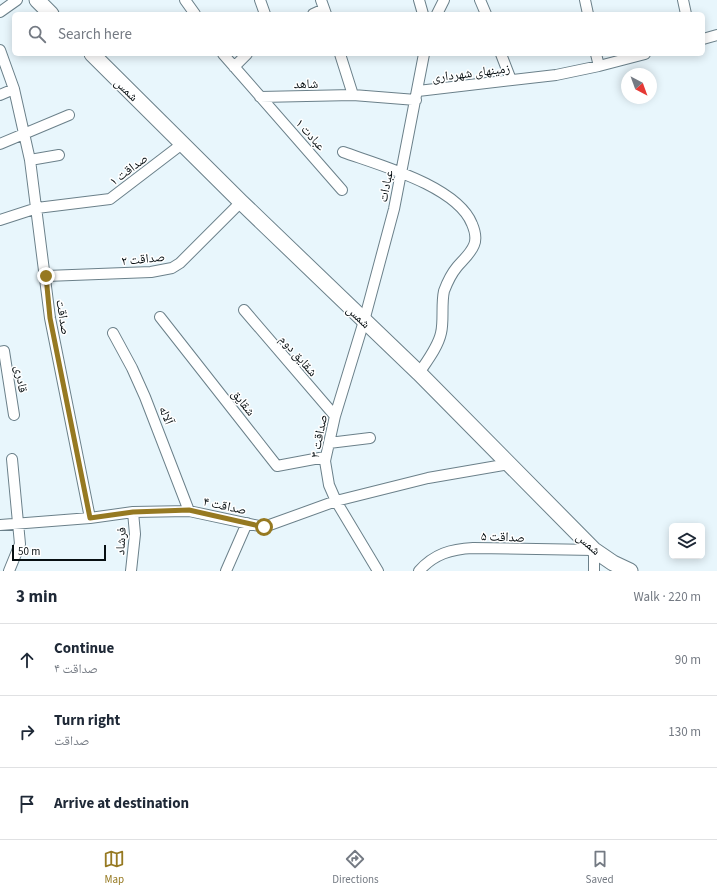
<!DOCTYPE html>
<html lang="en">
<head>
<meta charset="utf-8">
<style>
	body { margin:0; font-family:"Source Sans 3","Noto Naskh Arabic",sans-serif; background:#f2f2f3; color:#1f2937 }
	.controls { position:absolute; right:12px; bottom:12px; display:grid; overflow:hidden; border-radius:6px; box-shadow:0 2px 10px #0003 }
	.controls button { width:36px; height:36px; display:grid; place-items:center; padding:0; border:0; border-bottom:1px solid #e0e1e3; background:#fff; color:#1f2937; font:20px sans-serif }
	.compass { position:absolute; left:621px; top:68px; width:36px; height:36px; border-radius:50%; background:#fff; box-shadow:0 2px 10px #0003; rotate:139deg }
	.scale { position:absolute; left:12px; bottom:10px; width:94px; box-sizing:border-box; padding-left:4px; border:2px solid #070f12; border-top:0; font-size:11px; line-height:14px; white-space:nowrap; color:#070f12; -webkit-text-stroke:3px #fff; paint-order:stroke }
	.stop { position:absolute; width:12px; height:12px; margin:-9px; border:3px solid #967921; border-radius:50%; background:#fff }
	.stop.end { background:#967921; border-color:#fff; box-shadow:0 1px 4px #0008 }
	.list { margin:0; padding:0; list-style:none }
	h2 { display:flex; justify-content:space-between; align-items:center; height:52px; margin:0; padding:0 16px; font-size:17px }
	h2 small { font-size:13px; font-weight:400; color:#747a83 }
	.list li { display:grid; grid-template-columns:26px 1fr auto; gap:12px; align-items:center; box-sizing:border-box; height:72px; padding:0 16px; border-top:1px solid #e0e1e3 }
	.list b { display:block; font-size:15px; white-space:nowrap }
	.list p { margin:0; font-size:13px; white-space:nowrap; color:#747a83 }
	.list em { font-size:13px; font-style:normal; color:#747a83 }
	.icon { flex:none; width:22px; height:22px; fill:none; stroke:currentColor; stroke-width:2; stroke-linecap:round; stroke-linejoin:round }
	.map { position:relative; flex:none; width:717px; height:571px; overflow:hidden }
	.search { position:absolute; background:#fff; box-shadow:0 2px 10px #0003; left:12px; right:12px; top:12px; height:44px; display:flex; align-items:center; gap:10px; box-sizing:border-box; padding:0 14px; border-radius:6px; color:#747a83; font-size:15px }
	.sheet { height:268px; background:#fff }
	nav { display:flex; justify-content:space-around; align-items:center; box-sizing:border-box; height:56px; border-top:1px solid #e0e1e3; background:#fff; font-size:11px; color:#747a83 }
	nav a { display:grid; justify-items:center; gap:2px }
	nav .on { color:#967921 }
	.map>svg:first-child { display:block }
	.lines { fill:none; stroke-linecap:round; stroke-linejoin:round }
	.street-casing { stroke:#6b808a; stroke-width:12 }
	.secondary-casing { stroke:#6b808a; stroke-width:17 }
	.street { stroke:#fff; stroke-width:10 }
	.secondary { stroke:#fff; stroke-width:15 }
	.route { stroke:#967921; stroke-width:5 }
	.labels { text-anchor:middle; stroke-width:3; stroke-linejoin:round; paint-order:stroke }
	.street-label { font-size:13px; fill:#070f12; stroke:#fff }
</style>
</head>
<body>
<div class="map">
<svg width="717" height="571" viewBox="0 0 717 571">
	<rect width="100%" height="100%" fill="#e8f6fc"/>
	<g class="lines">
		<g class="street-casing">
			<path id="street" d="M185 0 195 14
				M260 0 265 14
				M321 0 326 14
				M419 0 423 14
				M480 0 486 14
				M585 0 588 14
				M683 0 686 14
				M0 12 17 0
				M313 14 324 9
				M437 14 444 0
				M703 39 717 35
				M0 50 14 89 30 160 50 318 90 518
				M223 54 342 190
				M340 54 353 95
				M501 54 511 80
				M596 54 599 66
				M234 67 247 54
				M418 91 556 75 599 66 645 54
				M0 95 14 89
				M260 97 353 95 416 100
				M0 144 69 115
				M343 152C379 165 457 186 472 224 475 231 477 238 474 245 471 253 463 260 457 267 452 273 447 283 444 291 441 304 444 321 441 333 438 347 427 361 419 373
				M30 160 59 155
				M0 220 37 208 110 199 182 144
				M46 276 151 272 172 268 180 263 241 202
				M244 310 335 416
				M160 317 277 466 325 457
				M113 333 132 368 145 397 189 511
				M0 352 4 351 14 415
				M329 443 370 438
				M0 525 90 518 133 512 189 511 264 527 336 501 428 478 509 464
				M9 571 20 544 12 459
				M131 571 135 534 133 512
				M226 571 247 523
				M378 571 336 501 329 485 325 461 335 416 364 321 394 209 424 54
				M419 571C434 554 451 549 473 548L594 550V571"/>
		</g>
		<g class="secondary-casing">
			<path id="secondary" d="M37 0 51 14
				M92 54 241 202 419 373 594 550 613 563 630 571"/>
		</g>
		<use href="#street" class="street"/>
		<use href="#secondary" class="secondary"/>
	</g>
	<g class="lines">
		<path class="route" d="M46 276 50 318 90 518 133 512 189 510 264 527"/>
	</g>
	<g class="labels">
		<g class="street-label">
			<text transform="translate(471 72) rotate(-7)" y="5">زمینهای شهرداری</text>
			<text transform="translate(306 83) rotate(-1)" y="5">شاهد</text>
			<text transform="translate(127 89) rotate(45)" y="5">شمس</text>
			<text transform="translate(311 134) rotate(48)" y="5">عبادت ۱</text>
			<text transform="translate(128 169) rotate(-37)" y="5">صداقت ۱</text>
			<text transform="translate(385 186) rotate(-79)" y="5">عبادات</text>
			<text transform="translate(143 258) rotate(-6)" y="5">صداقت ۲</text>
			<text transform="translate(359 316) rotate(44)" y="5">شمس</text>
			<text transform="translate(64 317) rotate(81)" y="5">صداقت</text>
			<text transform="translate(299 355) rotate(49)" y="5">شقایق دوم</text>
			<text transform="translate(22 379) rotate(81)" y="5">قادری</text>
			<text transform="translate(244 402) rotate(52)" y="5">شقایق</text>
			<text transform="translate(167 415) rotate(68)" y="5">آلاله</text>
			<text transform="translate(318 436) rotate(-79)" y="5">صداقت ۳</text>
			<text transform="translate(225 505) rotate(12)" y="5">صداقت ۴</text>
			<text transform="translate(503 536) rotate(2)" y="5">صداقت ۵</text>
			<text transform="translate(120 541) rotate(-87)" y="5">فرشاد</text>
			<text transform="translate(589 543) rotate(42)" y="5">شمس</text>
		</g>
	</g>
</svg>
<div class="controls">
<button><svg class="icon" aria-label="layers" viewBox="0 0 24 24"><path d="M12 4l9 5-9 5-9-5zM3 14l9 5 9-5"/></svg></button>
</div>
<svg class="compass" viewBox="-18 -18 36 36"><path d="M0-13l5 13h-10z" fill="#e53935"/><path d="M0 13l5-13h-10z" fill="#747a83"/></svg>
<div class="scale">50 m</div>
<div class="stop" style="left:264px;top:527px"></div>
<div class="stop end" style="left:46px;top:276px"></div>
<div class="search"><svg class="icon" aria-label="search" viewBox="0 0 24 24"><circle cx="10" cy="10" r="6"/><path d="M15 15l6 6"/></svg>Search here</div>
</div>
<section class="sheet">
<h2>3 min<small>Walk · 220 m</small></h2>
<ul class="list">
<li><svg class="icon" aria-label="ahead" viewBox="0 0 24 24"><path d="M12 20V5M6 11l6-6 6 6"/></svg><div><b>Continue</b><p>صداقت ۴</p></div><em>90 m</em></li>
<li><svg class="icon" aria-label="right" viewBox="0 0 24 24"><path d="M7 20v-9h11M14 6l5 5-5 5"/></svg><div><b>Turn right</b><p>صداقت</p></div><em>130 m</em></li>
<li><svg class="icon" aria-label="arrive" viewBox="0 0 24 24"><path d="M6 21V4h12l-3 4 3 4H6"/></svg><div><b>Arrive at destination</b></div></li>
</ul>
</section>
<nav>
<a class="on"><svg class="icon" aria-label="map" viewBox="0 0 24 24"><path d="M3 6l6-2 6 2 6-2v14l-6 2-6-2-6 2zM9 4v14M15 6v14"/></svg>Map</a>
<a><svg class="icon" aria-label="directions" viewBox="0 0 24 24"><path d="M12 3l9 9-9 9-9-9zM9 14v-3h6M13 9l2 2-2 2"/></svg>Directions</a>
<a><svg class="icon" aria-label="saved" viewBox="0 0 24 24"><path d="M7 4h10v16l-5-4-5 4z"/></svg>Saved</a>
</nav>
</body>
</html>
